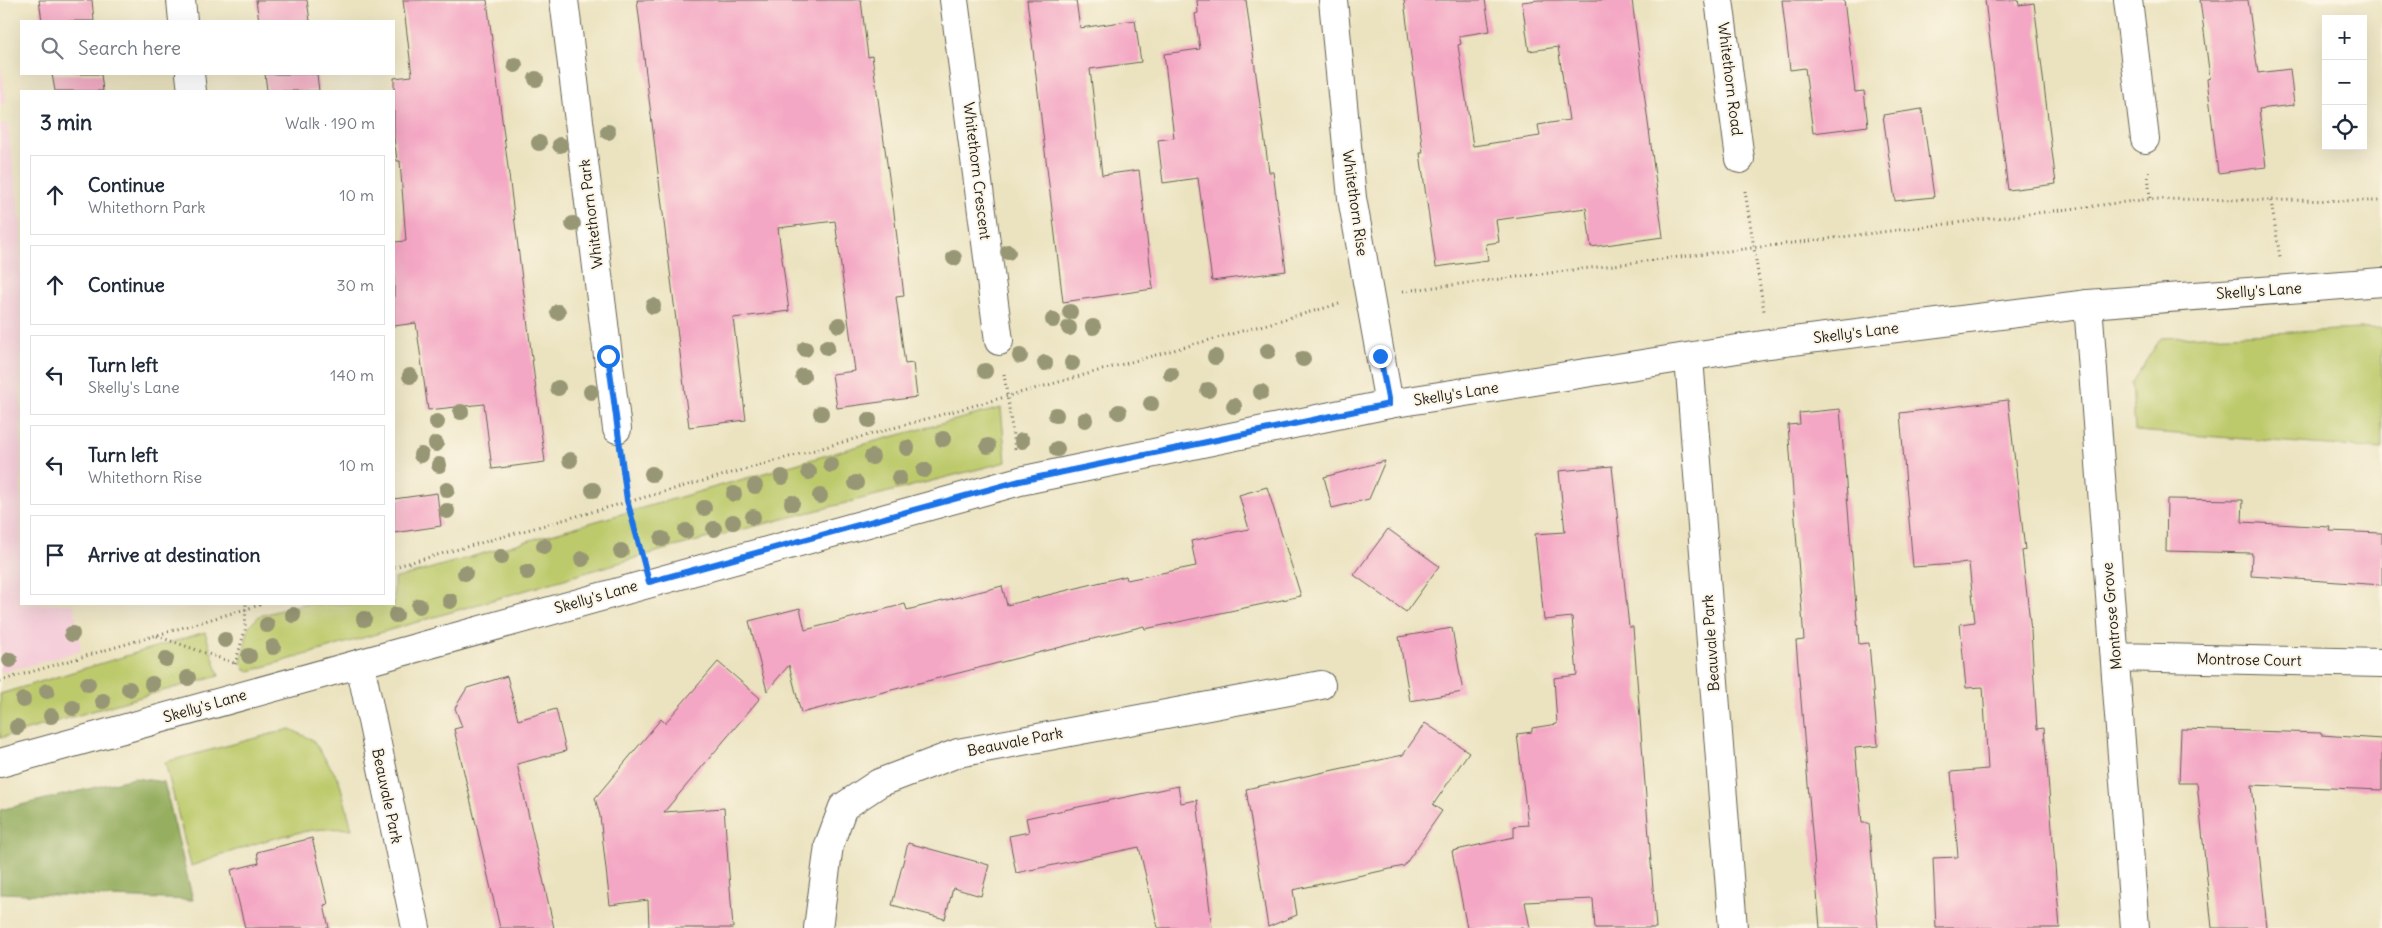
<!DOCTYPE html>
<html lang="en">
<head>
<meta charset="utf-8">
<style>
	body { margin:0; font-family:Delius,sans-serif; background:#f6f6f7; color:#1f2937 }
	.controls { position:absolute; right:15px; top:15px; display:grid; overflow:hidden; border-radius:0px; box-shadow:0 5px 20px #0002 }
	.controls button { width:45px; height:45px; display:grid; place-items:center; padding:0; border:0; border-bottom:1px solid #e0e1e3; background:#fff; color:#1f2937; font:25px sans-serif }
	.stop { position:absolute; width:15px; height:15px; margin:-11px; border:4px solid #1a73e8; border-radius:50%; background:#fff }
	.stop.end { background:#1a73e8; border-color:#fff; box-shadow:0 1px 5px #0008 }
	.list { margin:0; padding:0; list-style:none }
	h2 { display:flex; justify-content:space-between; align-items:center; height:65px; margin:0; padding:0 20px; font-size:21px }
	h2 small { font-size:16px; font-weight:400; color:#747a83 }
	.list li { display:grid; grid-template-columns:32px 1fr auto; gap:15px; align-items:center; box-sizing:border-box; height:80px; margin:0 10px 10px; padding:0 10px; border:1px solid #e0e1e3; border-radius:0px }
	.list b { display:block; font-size:19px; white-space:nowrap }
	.list p { margin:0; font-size:16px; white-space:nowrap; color:#747a83 }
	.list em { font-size:16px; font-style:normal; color:#747a83 }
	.icon { flex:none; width:28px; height:28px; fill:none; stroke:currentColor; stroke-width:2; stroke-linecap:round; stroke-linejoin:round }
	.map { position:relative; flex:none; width:2382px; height:928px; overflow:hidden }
	.search { position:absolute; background:#fff; box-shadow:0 5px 20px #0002; left:20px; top:20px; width:375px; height:55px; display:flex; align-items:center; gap:12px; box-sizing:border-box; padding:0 18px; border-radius:0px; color:#747a83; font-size:19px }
	.panel { position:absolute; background:#fff; box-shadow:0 5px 20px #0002; left:20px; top:90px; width:375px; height:515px; border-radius:0px }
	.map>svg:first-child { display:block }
	.built { fill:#f5cfda }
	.green { fill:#bdca6c; stroke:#6c7344 }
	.forest { fill:#96ae60; stroke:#59653e }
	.building { fill:#f4a7c4 }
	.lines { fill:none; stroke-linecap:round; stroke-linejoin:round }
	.street-casing { stroke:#646255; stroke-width:30 }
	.secondary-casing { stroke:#646255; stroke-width:30 }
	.path { stroke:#646255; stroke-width:3; stroke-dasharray:1 4; stroke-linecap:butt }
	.street { stroke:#fff; stroke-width:28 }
	.secondary { stroke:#fff; stroke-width:28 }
	.tree { fill:#989775 }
	.route { stroke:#1a73e8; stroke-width:6 }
	.labels { text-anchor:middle; stroke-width:4; stroke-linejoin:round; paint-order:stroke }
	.street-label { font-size:15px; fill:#1c1c1c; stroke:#fcf5e5 }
</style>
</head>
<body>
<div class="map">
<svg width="2382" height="928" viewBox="0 0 2382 928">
	<rect width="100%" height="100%" fill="#fcf5e5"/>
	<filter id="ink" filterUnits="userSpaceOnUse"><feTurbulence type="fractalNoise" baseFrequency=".02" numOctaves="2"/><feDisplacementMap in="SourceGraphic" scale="10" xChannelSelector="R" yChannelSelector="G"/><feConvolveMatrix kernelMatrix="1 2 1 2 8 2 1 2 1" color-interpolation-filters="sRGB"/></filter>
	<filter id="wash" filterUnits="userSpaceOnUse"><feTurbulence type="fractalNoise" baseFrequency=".0096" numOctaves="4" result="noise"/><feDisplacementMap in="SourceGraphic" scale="20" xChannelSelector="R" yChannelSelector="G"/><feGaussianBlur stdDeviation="1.12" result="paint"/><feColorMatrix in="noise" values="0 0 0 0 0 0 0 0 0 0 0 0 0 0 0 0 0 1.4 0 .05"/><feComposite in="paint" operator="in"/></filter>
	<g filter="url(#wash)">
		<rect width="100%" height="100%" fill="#ebe3c0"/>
		<path class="built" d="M0 56 6 103 0 104Z
			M7 123 21 222V604H74L81 651 0 673V124Z"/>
		<path class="green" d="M2382 328V449L2135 431 2132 382 2161 338Z
			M1001 408 1006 462 670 548 250 671 245 670 241 662 249 626 259 616 302 604H394V579L876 441Z
			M205 632 219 676 151 694 0 738V694Z
			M290 729 313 740 339 780 352 829C297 825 243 848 191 866L165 762Z"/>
		<path class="forest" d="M134 778 164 782 193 900 0 893V810Z"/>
		<g id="blocks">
			<path class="building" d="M39 0H92L94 21H42Z
				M256 0H307L310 21H259Z
				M403 0H487L545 462 492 469 484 404 428 410 416 323 394 326V242L406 241 400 161H397L394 137V78L412 76Z
				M637 0H861L868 57 872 56 894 213 904 296 896 297 905 364 913 363 917 397 837 408 832 374 855 371 835 221 778 228 789 311 733 318 746 420 689 427Z
				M1027 0H1076L1080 28 1135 20 1141 62 1090 69 1102 175 1139 170 1153 289 1063 302Z
				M1197 0H1246L1269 172H1273L1286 271 1212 281 1198 178 1163 183 1158 140 1174 138 1164 54 1200 49 1195 14 1198 13Z
				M1404 0H1485L1490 31 1459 36 1461 44 1458 45 1473 146 1540 136 1538 125 1569 120 1558 47 1529 51 1522 2 1538 0H1632L1663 237 1591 247 1586 208 1496 220 1499 242 1486 244 1488 260 1436 267 1420 153H1423Z
				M1782 0H1844L1855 92 1864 91 1868 126 1813 133 1805 68 1790 70Z
				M1985 0H2018L2019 5 2034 3 2056 184 2008 190Z
				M2200 0H2248L2258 73 2290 69 2294 105 2259 109 2266 167 2218 173 2207 79 2210 78Z
				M52 74H101L103 91H55Z
				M265 74H317L319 91H267Z
				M1922 109 1934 197 1895 201 1883 115Z
				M2008 400 2025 550 2022 551 2031 631 2037 729 2044 728 2060 928H1936L1933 858 1958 857 1951 772 1988 769 1983 687 1966 688 1960 624 1975 622 1969 563 1913 567 1900 413Z
				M1840 409 1859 644 1869 643 1878 746 1855 748 1862 823H1869L1878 928H1820L1796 641 1804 640 1788 425 1800 424 1799 413Z
				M1385 461 1369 499 1332 508 1324 477Z
				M1612 466 1629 627H1633L1656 928H1595L1593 899 1525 902 1530 928H1467L1452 851 1514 837V826L1528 825 1517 734 1532 732V728L1557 724 1554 678 1577 675 1572 617 1544 620 1535 534 1565 532 1559 471Z
				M1267 487 1301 596 1145 629 1144 626 801 713 789 665 767 691 749 621 800 608 805 630 905 604 907 610 1002 586 1007 605 1126 576 1127 580 1196 566 1191 541 1249 529 1239 495Z
				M437 493 441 526 394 533V499Z
				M2167 499 2243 500 2242 522 2330 527 2329 531 2382 533V585L2251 576 2252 553 2166 551Z
				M1388 529 1439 566 1406 612 1354 575Z
				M1452 628 1463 692 1410 701 1399 637Z
				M718 662 760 698 664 812 724 808 733 928H649L648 900 610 905 600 816 595 798 661 719 665 723Z
				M507 676 518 720 556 709 566 751 517 764 554 928H500L454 729 462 727 455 708 467 688Z
				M1425 723 1469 752 1433 805 1442 811 1404 866 1293 890 1297 915 1268 927 1246 789 1403 755Z
				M2181 729 2321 733V735L2382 739V790L2252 785 2267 928H2212L2197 783H2179Z
				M1178 786 1181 803 1197 800 1212 928H1158L1139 847 1016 873 1009 836 1029 832 1026 818Z
				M312 838 328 904 324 905 329 928H245L231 870 259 863 257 852Z
				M908 843 989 865 981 896 953 888 945 919 892 905Z"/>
		</g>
	</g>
	<g filter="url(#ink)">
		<use href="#blocks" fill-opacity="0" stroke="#646255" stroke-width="1"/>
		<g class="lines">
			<g class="street-casing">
				<path id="street" d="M181 0 183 21
					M564 0 617 429
					M954 0 999 341
					M1333 0 1352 198 1389 404
					M1719 0 1740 159
					M2128 0 2145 139
					M190 74 192 91
					M2088 304 2135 928
					M1689 358 1733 928
					M2116 657 2382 663
					M360 664 416 928
					M818 928 829 845 843 807 879 783 958 753 1321 685"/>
			</g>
			<g class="secondary-casing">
				<path id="secondary" d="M0 763 1020 481 1389 404 1769 344 2088 304 2382 282"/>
			</g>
			<path class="path" d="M2148 172 2150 199
				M1745 191 1764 311
				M2271 201 2280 257
				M1403 291 2150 199 2382 201
				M1004 374 1015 449
				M621 462 627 500 641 551
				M394 567 1339 304
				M157 636 234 663
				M235 664 245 630 246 604
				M0 681 263 604"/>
			<use href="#street" class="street"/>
			<use href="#secondary" class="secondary"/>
		</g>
		<g class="tree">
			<circle cx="515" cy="65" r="8"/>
			<circle cx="536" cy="79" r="8"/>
			<circle cx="608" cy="132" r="8"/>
			<circle cx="539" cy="143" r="8"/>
			<circle cx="560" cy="145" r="8"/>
			<circle cx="573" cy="224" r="8"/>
			<circle cx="1008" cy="252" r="8"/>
			<circle cx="954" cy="258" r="8"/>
			<circle cx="653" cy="306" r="8"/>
			<circle cx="558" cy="312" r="8"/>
			<circle cx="1070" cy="312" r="8"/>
			<circle cx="1053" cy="320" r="8"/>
			<circle cx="839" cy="325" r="8"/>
			<circle cx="1093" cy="327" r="8"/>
			<circle cx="1069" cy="328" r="8"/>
			<circle cx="827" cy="347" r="8"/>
			<circle cx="805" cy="349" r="8"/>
			<circle cx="1268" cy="351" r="8"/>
			<circle cx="1020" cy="356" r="8"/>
			<circle cx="1215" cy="357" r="8"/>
			<circle cx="1303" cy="359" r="8"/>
			<circle cx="1045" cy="363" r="8"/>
			<circle cx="1072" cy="363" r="8"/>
			<circle cx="985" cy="371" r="8"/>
			<circle cx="1171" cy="374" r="8"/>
			<circle cx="410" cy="376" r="8"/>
			<circle cx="803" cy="376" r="8"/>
			<circle cx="558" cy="388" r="8"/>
			<circle cx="1208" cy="390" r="8"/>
			<circle cx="591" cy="392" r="8"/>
			<circle cx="1261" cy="392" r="8"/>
			<circle cx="1151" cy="404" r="8"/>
			<circle cx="1234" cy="406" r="8"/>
			<circle cx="461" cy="412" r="8"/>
			<circle cx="1119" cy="412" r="8"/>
			<circle cx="821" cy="413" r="8"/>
			<circle cx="1056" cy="415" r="8"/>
			<circle cx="869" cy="420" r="8"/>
			<circle cx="1085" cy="420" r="8"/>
			<circle cx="437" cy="422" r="8"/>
			<circle cx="943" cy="439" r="8"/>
			<circle cx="1022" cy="441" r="8"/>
			<circle cx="436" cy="444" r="8"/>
			<circle cx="988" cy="446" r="8"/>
			<circle cx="907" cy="448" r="8"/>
			<circle cx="1057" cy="449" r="8"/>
			<circle cx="421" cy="455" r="8"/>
			<circle cx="872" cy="457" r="8"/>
			<circle cx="570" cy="460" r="8"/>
			<circle cx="439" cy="465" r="8"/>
			<circle cx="831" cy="465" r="8"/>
			<circle cx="924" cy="470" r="8"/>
			<circle cx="809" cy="472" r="8"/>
			<circle cx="652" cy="474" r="8"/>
			<circle cx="782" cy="477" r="8"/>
			<circle cx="899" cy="478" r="8"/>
			<circle cx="856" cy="483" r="8"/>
			<circle cx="755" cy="486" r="8"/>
			<circle cx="447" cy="490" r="8"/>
			<circle cx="593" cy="490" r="8"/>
			<circle cx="734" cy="494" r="8"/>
			<circle cx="820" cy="496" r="8"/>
			<circle cx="792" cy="503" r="8"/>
			<circle cx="704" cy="508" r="8"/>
			<circle cx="447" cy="511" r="8"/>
			<circle cx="753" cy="517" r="8"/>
			<circle cx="733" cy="522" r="8"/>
			<circle cx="714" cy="529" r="8"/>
			<circle cx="686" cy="531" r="8"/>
			<circle cx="662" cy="539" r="8"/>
			<circle cx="544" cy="546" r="8"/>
			<circle cx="621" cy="551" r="8"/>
			<circle cx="501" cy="557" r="8"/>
			<circle cx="582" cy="559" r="8"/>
			<circle cx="527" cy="572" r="8"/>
			<circle cx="465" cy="573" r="8"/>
			<circle cx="450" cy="601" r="8"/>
			<circle cx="419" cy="606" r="8"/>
			<circle cx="293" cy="615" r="8"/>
			<circle cx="396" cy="615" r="8"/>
			<circle cx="364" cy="619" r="8"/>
			<circle cx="267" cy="625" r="8"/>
			<circle cx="72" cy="634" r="8"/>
			<circle cx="225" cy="640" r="8"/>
			<circle cx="273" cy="647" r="8"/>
			<circle cx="249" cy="656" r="8"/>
			<circle cx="166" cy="659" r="8"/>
			<circle cx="10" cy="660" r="8"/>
			<circle cx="188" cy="678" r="8"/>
			<circle cx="88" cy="684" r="8"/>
			<circle cx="152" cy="684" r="8"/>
			<circle cx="129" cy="689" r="8"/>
			<circle cx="47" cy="691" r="8"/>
			<circle cx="23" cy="700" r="8"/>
			<circle cx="103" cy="701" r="8"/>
			<circle cx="73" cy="708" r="8"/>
			<circle cx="51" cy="716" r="8"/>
			<circle cx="17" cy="727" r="8"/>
		</g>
	</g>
	<g class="lines" filter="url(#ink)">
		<path class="route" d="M608 356 627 500 649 582 1020 481 1389 404 1380 356"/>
	</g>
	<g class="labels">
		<g class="street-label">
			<text transform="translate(1730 79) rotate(83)" y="5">Whitethorn Road</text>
			<text transform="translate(977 171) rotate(83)" y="5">Whitethorn Crescent</text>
			<text transform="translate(1355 203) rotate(82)" y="5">Whitethorn Rise</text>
			<text transform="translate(591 214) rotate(-97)" y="5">Whitethorn Park</text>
			<text transform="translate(2259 291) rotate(-4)" y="5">Skelly's Lane</text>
			<text transform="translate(1856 333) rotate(-7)" y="5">Skelly's Lane</text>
			<text transform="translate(1456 394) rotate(-9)" y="5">Skelly's Lane</text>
			<text transform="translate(596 597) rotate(-16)" y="5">Skelly's Lane</text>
			<text transform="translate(2112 616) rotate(-95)" y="5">Montrose Grove</text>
			<text transform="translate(1711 643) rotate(-94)" y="5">Beauvale Park</text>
			<text transform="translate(2249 660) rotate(1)" y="5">Montrose Court</text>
			<text transform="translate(205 706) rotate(-16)" y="5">Skelly's Lane</text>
			<text transform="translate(1015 742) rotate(-11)" y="5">Beauvale Park</text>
			<text transform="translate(387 796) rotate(78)" y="5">Beauvale Park</text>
		</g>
	</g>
</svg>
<div class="controls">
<button>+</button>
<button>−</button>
<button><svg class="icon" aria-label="locate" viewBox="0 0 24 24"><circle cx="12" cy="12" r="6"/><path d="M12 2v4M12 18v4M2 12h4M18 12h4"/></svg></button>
</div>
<div class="stop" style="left:608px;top:356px"></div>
<div class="stop end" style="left:1380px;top:356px"></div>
<div class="search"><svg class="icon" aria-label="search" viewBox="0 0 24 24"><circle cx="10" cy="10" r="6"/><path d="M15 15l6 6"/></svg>Search here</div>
<section class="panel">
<h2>3 min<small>Walk · 190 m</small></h2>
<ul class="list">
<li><svg class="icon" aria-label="ahead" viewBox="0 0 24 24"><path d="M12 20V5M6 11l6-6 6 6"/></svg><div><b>Continue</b><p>Whitethorn Park</p></div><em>10 m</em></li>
<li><svg class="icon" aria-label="ahead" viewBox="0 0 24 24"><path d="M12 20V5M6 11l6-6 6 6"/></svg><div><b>Continue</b></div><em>30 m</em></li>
<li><svg class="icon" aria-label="left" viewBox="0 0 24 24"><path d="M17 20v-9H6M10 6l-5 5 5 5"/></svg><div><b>Turn left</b><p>Skelly's Lane</p></div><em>140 m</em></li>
<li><svg class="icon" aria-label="left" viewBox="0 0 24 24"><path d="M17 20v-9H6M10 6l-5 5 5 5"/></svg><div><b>Turn left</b><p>Whitethorn Rise</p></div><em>10 m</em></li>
<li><svg class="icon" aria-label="arrive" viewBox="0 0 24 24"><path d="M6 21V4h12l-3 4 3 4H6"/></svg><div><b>Arrive at destination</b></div></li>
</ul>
</section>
</div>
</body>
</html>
